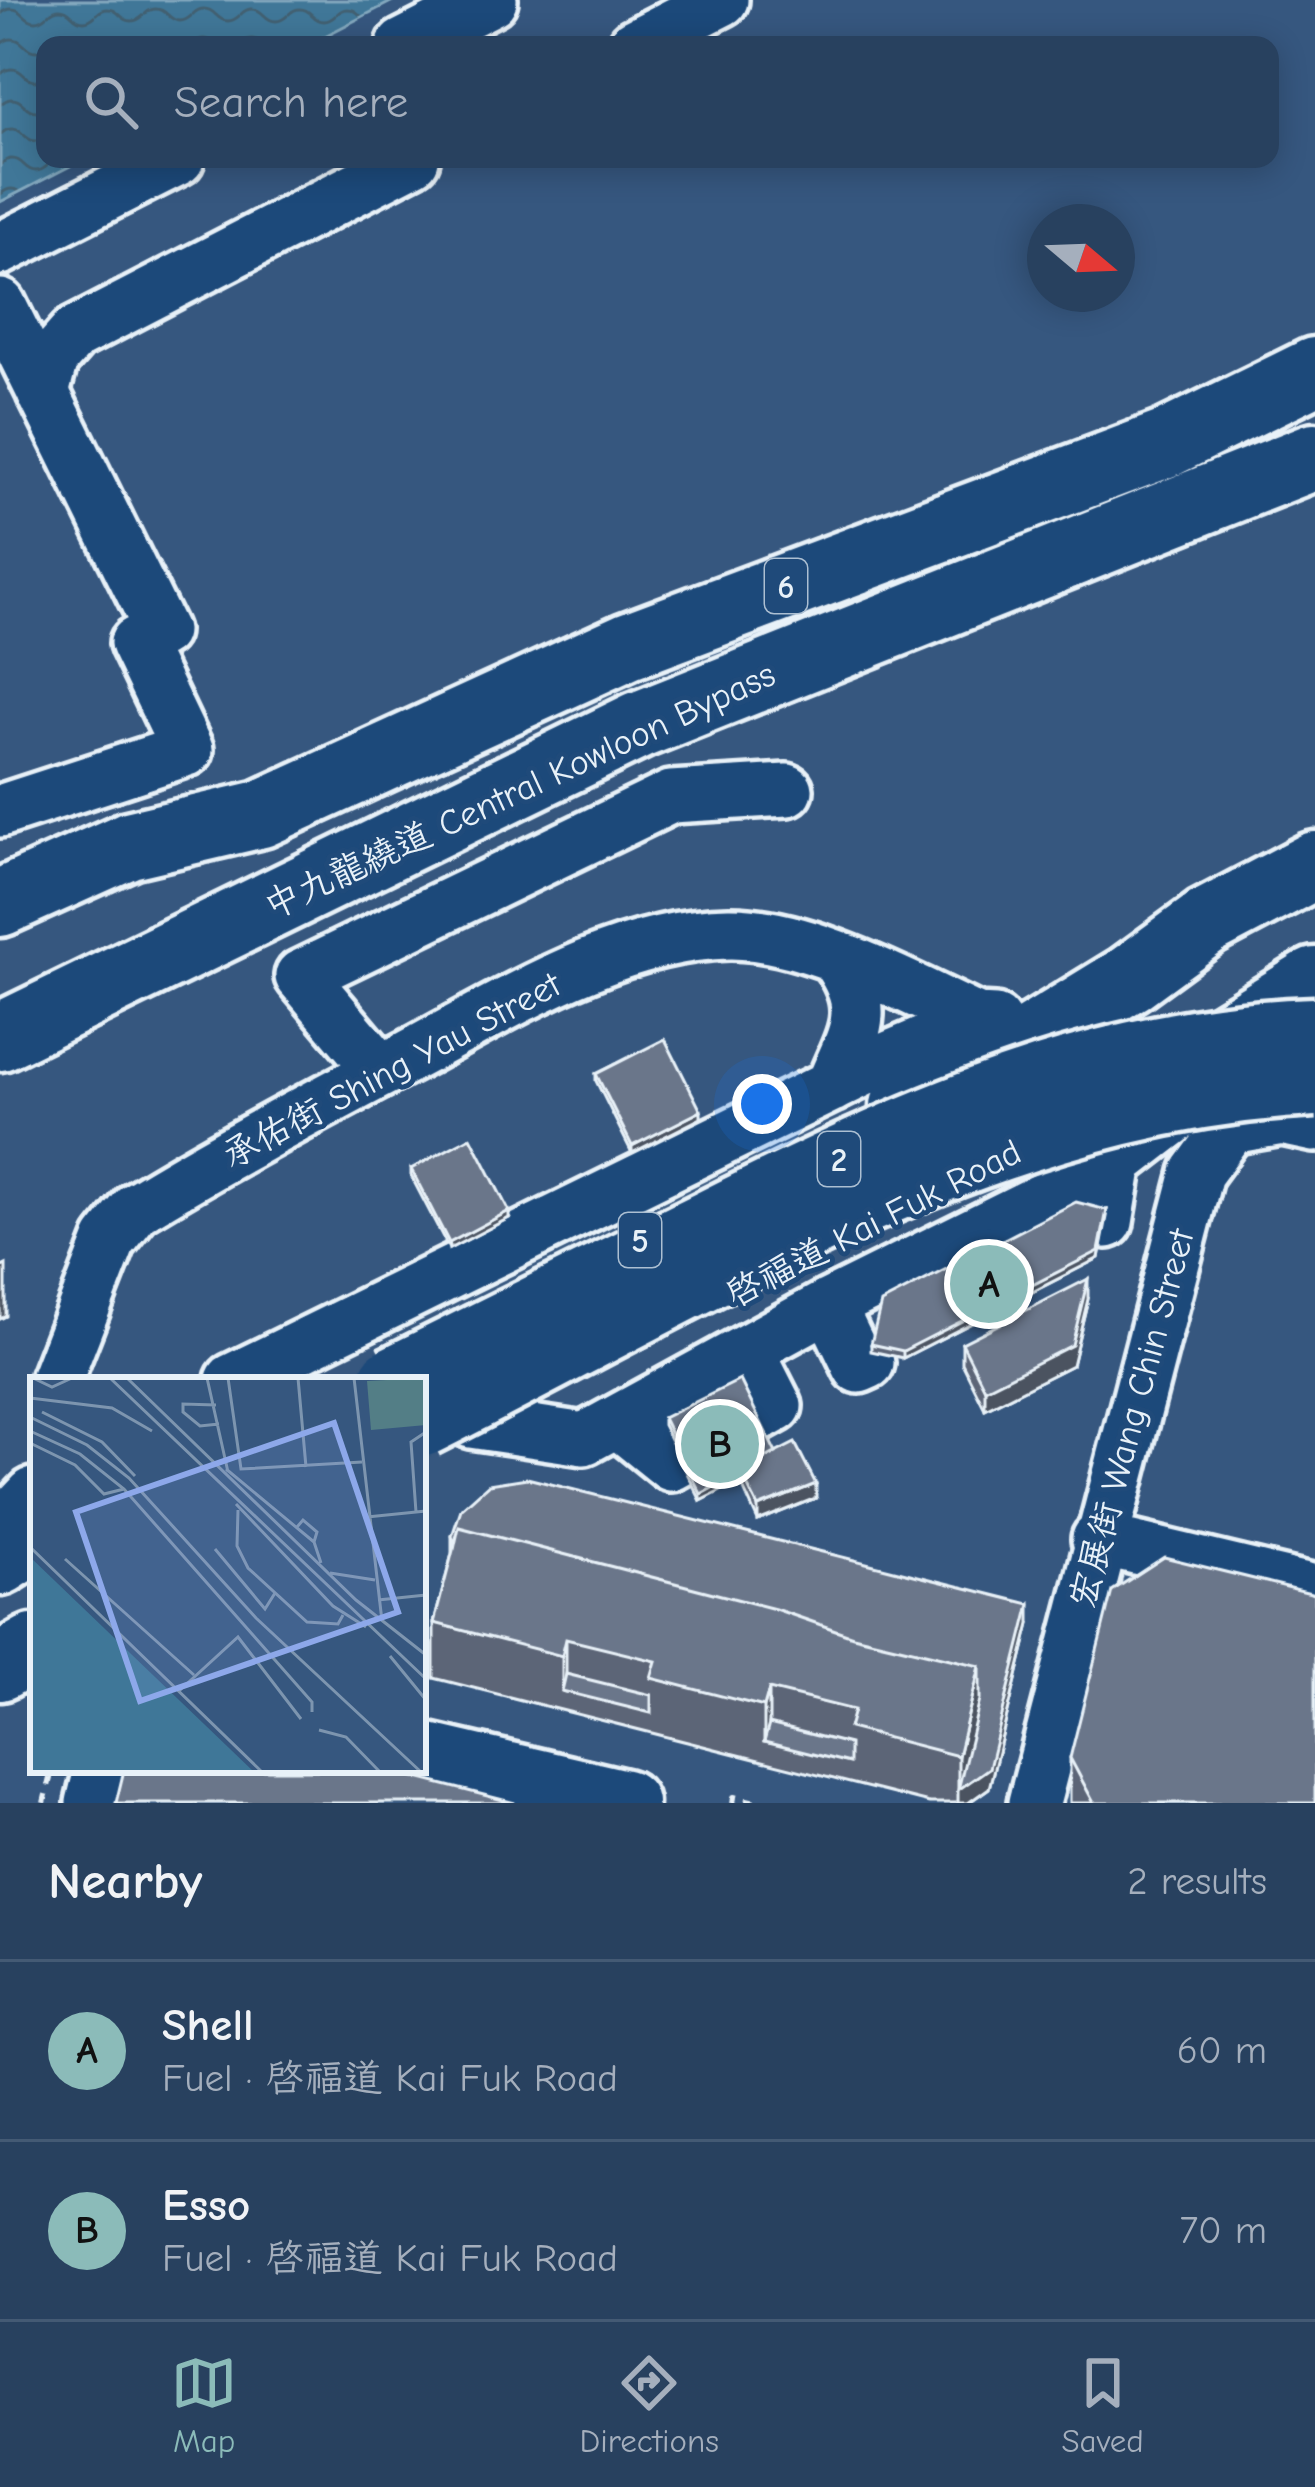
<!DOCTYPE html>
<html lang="en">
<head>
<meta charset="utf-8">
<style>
	body { margin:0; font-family:"Comic Neue","LXGW WenKai TC",sans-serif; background:#344c68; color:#f1f3f6 }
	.compass { position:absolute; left:1027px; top:204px; width:108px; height:108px; border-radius:50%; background:#28415f; box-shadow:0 6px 30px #0003; rotate:109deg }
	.you { position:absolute; left:762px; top:1104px; width:42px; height:42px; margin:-30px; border:9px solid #fff; border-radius:50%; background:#1a73e8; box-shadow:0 0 0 18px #1a73e833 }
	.badge { display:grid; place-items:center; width:78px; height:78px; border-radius:50%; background:#8bbbb9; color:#111; font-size:39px; font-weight:700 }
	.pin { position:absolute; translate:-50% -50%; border:6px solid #fff; box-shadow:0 3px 12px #0006 }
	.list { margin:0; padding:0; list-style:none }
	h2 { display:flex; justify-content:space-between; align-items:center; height:156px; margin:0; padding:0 48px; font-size:51px }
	h2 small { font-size:39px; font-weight:400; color:#a5afbd }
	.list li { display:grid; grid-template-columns:78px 1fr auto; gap:36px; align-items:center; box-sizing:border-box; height:180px; padding:0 48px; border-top:3px solid #445a74 }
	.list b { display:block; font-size:45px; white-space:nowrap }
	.list p { margin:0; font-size:39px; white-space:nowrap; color:#a5afbd }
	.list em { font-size:39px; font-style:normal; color:#a5afbd }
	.icon { flex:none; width:66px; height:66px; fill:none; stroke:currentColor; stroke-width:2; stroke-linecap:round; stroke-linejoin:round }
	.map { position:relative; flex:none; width:1315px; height:1803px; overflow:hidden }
	.search { position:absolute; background:#28415f; box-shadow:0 6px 30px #0003; left:36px; right:36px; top:36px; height:132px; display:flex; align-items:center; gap:30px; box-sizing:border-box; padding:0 42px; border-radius:24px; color:#a5afbd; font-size:45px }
	.sheet { height:516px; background:#28415f }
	nav { display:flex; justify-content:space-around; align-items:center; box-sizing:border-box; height:168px; border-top:3px solid #445a74; background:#28415f; font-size:33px; color:#a5afbd }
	nav a { display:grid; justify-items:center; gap:6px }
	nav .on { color:#8bbbb9 }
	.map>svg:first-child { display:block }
	.water { fill:url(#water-waves); stroke:#83a8be; stroke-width:3 }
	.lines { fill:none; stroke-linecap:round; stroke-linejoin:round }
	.minor-casing { stroke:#e8f1f8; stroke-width:60 }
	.major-casing { stroke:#e8f1f8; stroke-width:75 }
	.highway-casing { stroke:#e8f1f8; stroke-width:75 }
	.path { stroke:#e8f1f8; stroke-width:6; stroke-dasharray:9 9; stroke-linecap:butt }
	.minor { stroke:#1f4a7a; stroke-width:51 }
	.major { stroke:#1f4a7a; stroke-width:66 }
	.highway { stroke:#1f4a7a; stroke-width:66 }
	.highway-bridge-casing { stroke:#e8f1f8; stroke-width:75; stroke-linecap:butt }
	.highway-bridge { stroke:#1f4a7a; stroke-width:66 }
	.wall { fill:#5c6577; stroke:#e8f1f8; stroke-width:3 }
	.shaded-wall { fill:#4b5361; stroke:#e8f1f8; stroke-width:3 }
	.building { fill:#6b768a; stroke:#e8f1f8; stroke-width:3 }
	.labels { text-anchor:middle; stroke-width:10; stroke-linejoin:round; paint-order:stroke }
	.shield { fill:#1f4a7a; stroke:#acbfd2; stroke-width:3 }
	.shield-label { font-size:33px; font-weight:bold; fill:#e8f1f8 }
	.street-label { font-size:36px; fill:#e8f1f8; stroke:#1f4a7a }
	.inset-road { fill:none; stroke:#7d95af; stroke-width:3 }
	.view { fill:#8da8ea; fill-opacity:0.15; stroke:#8da8ea; stroke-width:6 }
	.inset-edge { fill:none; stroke:#e8f1f8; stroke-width:6 }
</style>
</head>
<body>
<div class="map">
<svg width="1315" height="1803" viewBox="0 0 1315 1803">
	<defs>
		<pattern id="water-waves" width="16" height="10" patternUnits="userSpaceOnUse" patternTransform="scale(3)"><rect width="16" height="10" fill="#3f7798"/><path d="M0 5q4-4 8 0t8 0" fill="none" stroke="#426071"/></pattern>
	</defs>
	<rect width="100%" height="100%" fill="#36577f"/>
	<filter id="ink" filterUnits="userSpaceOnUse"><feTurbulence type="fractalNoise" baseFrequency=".00833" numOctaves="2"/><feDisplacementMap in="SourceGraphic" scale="24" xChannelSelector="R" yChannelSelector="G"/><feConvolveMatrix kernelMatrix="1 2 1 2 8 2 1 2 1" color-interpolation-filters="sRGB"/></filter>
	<g filter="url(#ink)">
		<path class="water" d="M0 0H395L307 45H45V159H84L0 202Z"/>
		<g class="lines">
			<g class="minor-casing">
				<path id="minor" d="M403 45 491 0
					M634 45 722 0
					M0 249 178 159
					M0 305 161 631 136 643 187 750 0 811
					M43 393 52 359 74 334 413 159
					M381 1071 301 976 671 797 787 790
					M832 1086C853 1034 873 1012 838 961
					M1107 1222 1117 1162
					M829 1305 859 1367 868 1363
					M56 1380 110 1241 136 1208C224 1154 316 1106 408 1057 506 1005 614 935 729 933 806 932 908 988 977 1020
					M232 1380 888 1058 977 1020 995 1021
					M471 1422 584 1439 829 1305 1117 1162 1200 1098
					M619 1423 671 1465 776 1406 748 1351
					M0 1529 33 1494
					M1098 1539 1315 1591
					M92 1803 100 1770
					M1034 1803 1197 1173 1230 1128 1282 1119 1315 1126"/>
			</g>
			<g class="major-casing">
				<path id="major" d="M423 1756 624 1803"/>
			</g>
			<g class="highway-casing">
				<path id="highway" d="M0 903 129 845 261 814 628 646 1168 443 1315 371
					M0 1037 639 725 1315 456
					M1208 1047 1315 981
					M904 1106 1010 1052 1129 979 1207 922 1315 865
					M0 1562 33 1541
					M0 1667 33 1648"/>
			</g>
			<path class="path" d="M44 1803 52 1770
				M733 1803 734 1797 760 1803"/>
			<use href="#minor" class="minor"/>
			<use href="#major" class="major"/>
			<use href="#highway" class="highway"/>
			<g class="highway-bridge-casing">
				<path id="highway-bridge" d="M393 1380C500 1327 606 1274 712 1222 904 1126 1096 1037 1315 1031
					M423 1423C706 1281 991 1098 1315 1083"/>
			</g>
			<use href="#highway-bridge" class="highway-bridge"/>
		</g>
		<path class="wall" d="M596 1074 701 1118 632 1153 596 1081Z
			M411 1169 509 1218 449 1249 411 1176Z
			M1107 1217 1099 1258 903 1358 871 1351V1344Z
			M1088 1299 1072 1365 985 1409 962 1363V1343Z
			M663 1418 776 1453 816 1498 758 1521 740 1481 701 1501 663 1425Z
			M452 1536 1030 1624 989 1788 968 1803H929L434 1678V1623L452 1554Z
			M1070 1758 1315 1803H1070Z"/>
		<path class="shaded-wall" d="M701 1111V1118L632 1153V1146Z
			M1107 1210 1099 1258 903 1358V1351Z
			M509 1211V1218L449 1249V1243Z
			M6 1265V1316L0 1319V1268Z
			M1088 1279V1299L1072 1365 985 1409V1389Z
			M740 1474V1481L701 1501V1494Z
			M816 1484V1498L758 1521V1507Z
			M1030 1604V1624L989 1788 968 1803H958V1756L980 1666Z
			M566 1639V1692L562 1691V1656Z
			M769 1689V1743L764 1742V1707Z"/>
		<path class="building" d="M665 1039 701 1111 632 1146 596 1074Z
			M471 1137 509 1211 449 1243 411 1169Z
			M1076 1202 1107 1210 1099 1251 903 1351 871 1344 881 1303Z
			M1088 1279 1072 1345 985 1389 962 1343Z
			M740 1380 776 1453 701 1494 663 1418Z
			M795 1443 816 1484 758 1507 740 1471Z
			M527 1478 1030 1604 989 1768 958 1790 980 1700V1666L853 1636 775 1609 459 1527 455 1545 452 1536 461 1509 489 1484Z
			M459 1527 775 1609 853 1636 980 1666 958 1756 849 1728 854 1710 769 1689 764 1707 651 1678 656 1661 566 1639 562 1656 434 1623Z
			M1164 1557 1315 1594V1803H1094L1070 1758 1112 1591Z
			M566 1674 651 1695V1713L562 1691Z
			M769 1724 849 1744V1763L764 1742Z
			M124 1770H386L515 1803H116Z"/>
	</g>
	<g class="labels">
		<g class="shield">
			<rect x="765" y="559" width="42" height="54" rx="9"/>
			<rect x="818" y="1132" width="42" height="54" rx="9"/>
			<rect x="619" y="1213" width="42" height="54" rx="9"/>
		</g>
		<g class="shield-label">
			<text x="786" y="598">6</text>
			<text x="839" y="1171">2</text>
			<text x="640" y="1252">5</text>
		</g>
		<g class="street-label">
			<text transform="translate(519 789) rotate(-25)" y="13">中九龍繞道 Central Kowloon Bypass</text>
			<text transform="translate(391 1069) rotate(-28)" y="13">承佑街 Shing Yau Street</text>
			<text transform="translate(873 1222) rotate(-27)" y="13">啓福道 Kai Fuk Road</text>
			<text transform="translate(1131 1418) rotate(-75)" y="13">宏展街 Wang Chin Street</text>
		</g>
	</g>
	<g transform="translate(30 1377)">
		<rect width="396" height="396" fill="#36577f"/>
		<path d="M396 1V48L341 53 337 4Z" fill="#537e86"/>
		<path d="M0 180 224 395H0Z" fill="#3f7798"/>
		<path class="inset-road" d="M3 1 22 10 42 1M80 1 396 302M97 1 326 223 396 278M177 1 198 95M198 1 211 92 332 85M268 1 276 90M324 1 352 244M0 21 82 31 122 54M186 28 153 27V35L170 49 189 47M12 35 72 65 105 99M0 40 57 68 99 101 226 241 391 395M0 54 50 77 94 112 282 325V335M0 66 45 88 74 117 94 112M196 92 284 165 291 186M206 127 303 229 336 250M208 133 207 169 218 191 277 245 308 247 313 238M386 135 381 65 396 55M337 140 396 134M267 150 273 143 287 155 284 165M0 170 232 395M185 172 235 232 245 216M35 182 164 298M300 196 345 203M348 223 396 218M360 279 396 323M149 314 208 260 271 342M289 353 316 360 350 395"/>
		<path class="view" d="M304 46 368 235 110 324 46 135Z"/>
		<rect width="396" height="396" class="inset-edge"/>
	</g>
</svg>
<svg class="compass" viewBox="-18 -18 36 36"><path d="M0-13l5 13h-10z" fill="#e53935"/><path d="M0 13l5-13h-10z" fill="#a5afbd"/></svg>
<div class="you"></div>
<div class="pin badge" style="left:989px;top:1284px">A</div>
<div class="pin badge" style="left:720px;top:1444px">B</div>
<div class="search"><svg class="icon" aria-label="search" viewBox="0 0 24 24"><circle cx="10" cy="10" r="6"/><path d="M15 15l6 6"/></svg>Search here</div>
</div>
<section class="sheet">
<h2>Nearby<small>2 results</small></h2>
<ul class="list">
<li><span class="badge">A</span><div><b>Shell</b><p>Fuel · 啓福道 Kai Fuk Road</p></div><em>60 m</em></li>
<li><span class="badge">B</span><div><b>Esso</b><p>Fuel · 啓福道 Kai Fuk Road</p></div><em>70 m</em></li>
</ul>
</section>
<nav>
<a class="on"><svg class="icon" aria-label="map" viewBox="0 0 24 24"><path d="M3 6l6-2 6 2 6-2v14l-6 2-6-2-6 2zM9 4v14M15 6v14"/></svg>Map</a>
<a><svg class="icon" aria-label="directions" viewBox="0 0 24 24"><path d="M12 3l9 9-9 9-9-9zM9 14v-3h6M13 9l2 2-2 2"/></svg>Directions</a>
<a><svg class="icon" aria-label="saved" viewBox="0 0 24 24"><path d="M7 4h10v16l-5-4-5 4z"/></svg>Saved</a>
</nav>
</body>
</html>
